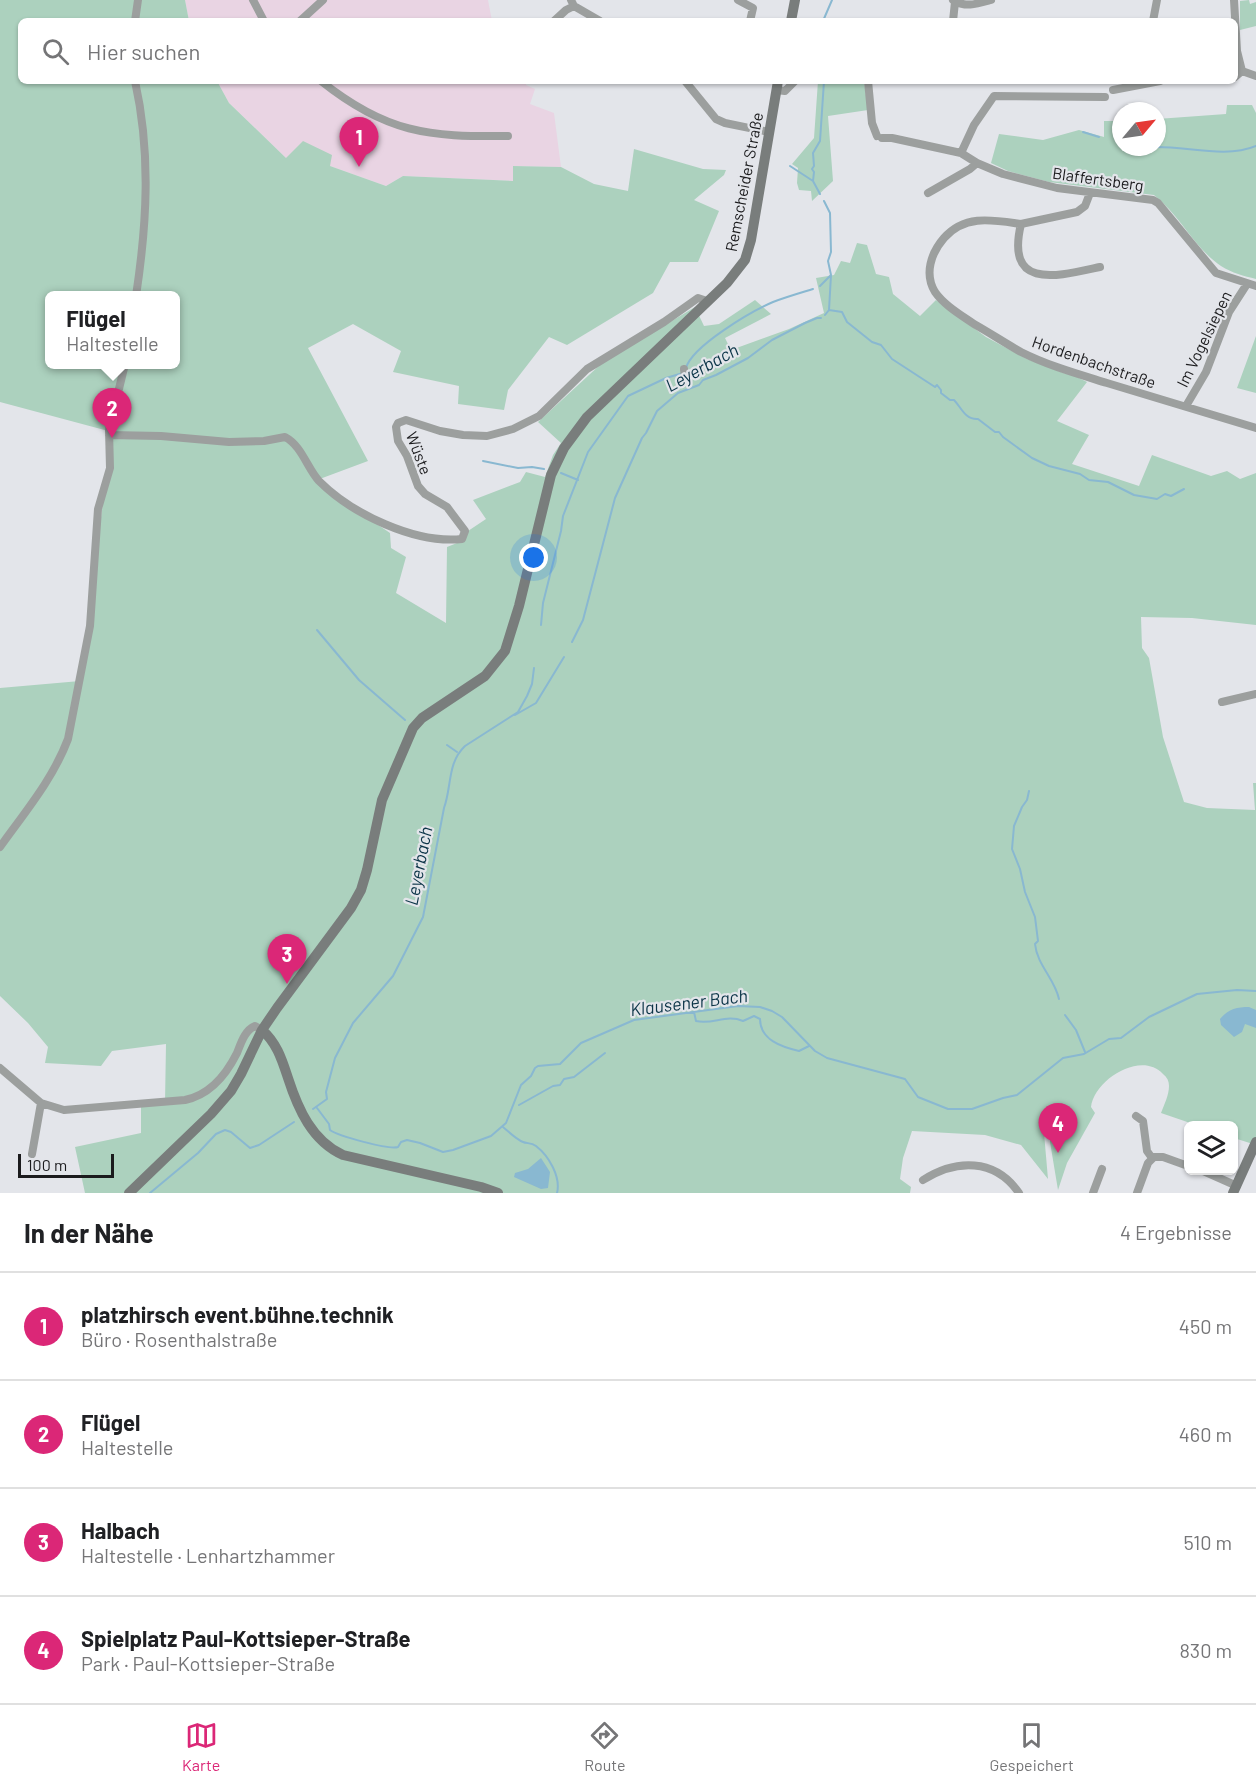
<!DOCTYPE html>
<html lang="de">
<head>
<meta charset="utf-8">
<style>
	body { margin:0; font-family:Barlow,sans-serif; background:#f2f2f2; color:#202124 }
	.controls { position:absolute; right:18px; bottom:18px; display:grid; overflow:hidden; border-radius:9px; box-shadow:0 2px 4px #0004 }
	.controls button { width:54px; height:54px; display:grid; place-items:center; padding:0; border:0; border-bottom:2px solid #e0e0e0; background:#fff; color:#202124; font:30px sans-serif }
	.compass { position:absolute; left:1112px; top:102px; width:54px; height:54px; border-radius:50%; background:#fff; box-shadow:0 2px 4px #0004; rotate:61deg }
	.scale { position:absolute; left:18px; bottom:15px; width:96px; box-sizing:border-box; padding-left:6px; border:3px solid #1b1b1d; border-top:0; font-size:16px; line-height:21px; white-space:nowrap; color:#1b1b1d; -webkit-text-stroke:4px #e3e5ea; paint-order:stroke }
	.you { position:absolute; left:534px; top:558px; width:21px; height:21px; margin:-15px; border:4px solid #fff; border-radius:50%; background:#1a73e8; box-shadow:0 0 0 9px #1a73e833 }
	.badge { display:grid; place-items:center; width:39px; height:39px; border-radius:50%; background:#db2777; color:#fff; font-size:20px; font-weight:700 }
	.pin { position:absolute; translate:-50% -50px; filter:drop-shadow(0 2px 3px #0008) }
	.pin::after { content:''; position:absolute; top:32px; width:21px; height:18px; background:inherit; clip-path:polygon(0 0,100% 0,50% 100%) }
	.popup { position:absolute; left:45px; top:291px; width:135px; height:78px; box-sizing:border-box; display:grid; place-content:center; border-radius:9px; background:#fff; filter:drop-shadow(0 2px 4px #0005); font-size:20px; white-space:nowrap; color:#757577 }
	.popup b { font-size:22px; color:#202124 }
	.popup::after { content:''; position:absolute; left:50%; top:100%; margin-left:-12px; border:12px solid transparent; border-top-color:#fff }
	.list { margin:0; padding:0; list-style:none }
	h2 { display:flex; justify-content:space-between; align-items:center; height:78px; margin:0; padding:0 24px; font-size:26px }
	h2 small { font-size:20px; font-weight:400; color:#757577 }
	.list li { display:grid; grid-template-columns:39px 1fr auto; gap:18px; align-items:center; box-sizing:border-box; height:108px; padding:0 24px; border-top:2px solid #e0e0e0 }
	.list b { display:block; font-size:22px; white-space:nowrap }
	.list p { margin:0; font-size:20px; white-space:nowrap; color:#757577 }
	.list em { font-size:20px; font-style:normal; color:#757577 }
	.icon { flex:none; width:33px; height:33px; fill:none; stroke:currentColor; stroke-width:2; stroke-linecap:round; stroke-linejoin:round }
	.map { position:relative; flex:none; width:1256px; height:1193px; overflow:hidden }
	.search { position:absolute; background:#fff; box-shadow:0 2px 4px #0004; left:18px; right:18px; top:18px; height:66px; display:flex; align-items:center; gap:15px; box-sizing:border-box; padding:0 21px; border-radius:9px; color:#757577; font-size:22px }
	.sheet { height:510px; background:#fff }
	nav { display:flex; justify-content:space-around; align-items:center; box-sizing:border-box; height:84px; border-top:2px solid #e0e0e0; background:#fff; font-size:16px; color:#757577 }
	nav a { display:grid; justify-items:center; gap:3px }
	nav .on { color:#db2777 }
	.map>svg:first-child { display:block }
	.commercial { fill:#e9d4e3 }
	.green { fill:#acd1be; fill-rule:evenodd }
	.water { fill:#89b8d1 }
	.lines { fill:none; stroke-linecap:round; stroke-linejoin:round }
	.stream { stroke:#89b8d1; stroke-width:2 }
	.minor { stroke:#9c9f9e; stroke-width:8 }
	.secondary { stroke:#797d7c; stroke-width:10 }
	.labels { text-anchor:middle; stroke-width:4.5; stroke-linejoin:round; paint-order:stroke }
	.street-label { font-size:16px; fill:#1b1b1d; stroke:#e3e5ea }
	.water-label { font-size:18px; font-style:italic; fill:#0b3447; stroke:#e3e5ea }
</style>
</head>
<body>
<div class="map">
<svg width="1256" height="1193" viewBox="0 0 1256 1193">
	<rect width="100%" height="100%" fill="#e3e5ea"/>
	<path class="commercial" d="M185 0H488L492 21H189Z
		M217 81H526V85L535 89 530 104 554 113 561 167 513 166V181L403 176 386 186 330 166 286 158 229 103Z"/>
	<path class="green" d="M0 0H185L189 21H21V81H217L229 103 286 158 303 141 332 155 330 166 386 186 403 176 513 181V166L561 167 594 184 628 191 634 149 703 169 726 170 724 175 694 200 719 211 698 262H670L653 293 567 345 549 337 508 390 504 410 458 404 459 386 393 372 401 351 353 324 308 348 368 461 317 480 324 488 390 533 391 548 406 557 396 593 446 623 447 547 462 541 465 533 486 519 473 500 520 482 526 472 545 477 553 455 561 443 538 422 602 363 695 307 704 326 719 324 755 300 771 314 725 338 731 350 789 329 824 313 816 278 834 275 841 261 850 263 857 243 867 245 876 274 889 277 893 294 920 316 936 300 986 337 1027 359 1066 374 991 334 1087 382 1057 421 1089 435 1072 464 1139 486 1152 455 1211 476 1227 471 1240 479 1256 473V625L1192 618 1141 617 1142 648 1149 658 1163 737 1184 802 1207 808 1255 810 1253 783H1256V1145L1234 1138V1126L1196 1125 1161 1113C1164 1105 1169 1095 1169 1086 1169 1081 1167 1077 1163 1074 1141 1050 1094 1080 1091 1107L1095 1113 1067 1163 1058 1190 1050 1142V1132L1044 1133 1048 1179 1021 1145 985 1135 912 1131 903 1158 900 1179 911 1187 910 1193H85L75 1147 141 1133V1106L165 1103 166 1044 112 1051 101 1066 45 1063 48 1047 28 1023 0 996V688L80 681 112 432 0 402ZM49 296H175V364H49Z
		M1249 0 1250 4 1256 2V26L1240 30V1Z
		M818 81H864L868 110 828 116 833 181 812 201 811 191 799 190 797 183 798 168 792 164 814 138Z
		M1227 105H1252L1256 113V279C1244 276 1232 273 1221 266 1194 248 1180 215 1154 195L1049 182 1008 171 991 163 999 134 1043 140 1079 130 1104 137V121H1121V147H1157V119L1226 114Z
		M1256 336V393L1237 388Z"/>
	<path class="water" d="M1249 1007 1256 1010V1028L1245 1024 1242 1032 1234 1037 1221 1025 1220 1019C1228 1009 1237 1007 1249 1007Z
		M541 1158 550 1172 548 1188 541 1189 514 1177 515 1173 528 1169Z"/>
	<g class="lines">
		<path class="stream" d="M823 21 832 0
			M1083 132 1099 137
			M1130 148C1139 151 1145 148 1154 147 1187 146 1225 159 1256 146
			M790 166 813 181
			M820 194 813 181 814 172 812 169 814 166 813 153 820 141 824 81
			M820 286 831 275 828 261 831 252 830 213 824 201
			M829 310 842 312 847 322 872 342 881 345 892 359 935 387 937 385 941 390V393L950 400H954C961 407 965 420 978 419L995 432H999L1003 437 1032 458 1049 466 1080 474 1089 480 1108 482 1134 495 1157 499 1165 494 1171 496 1184 489
			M825 315 829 310 831 275
			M686 368C692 346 752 311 773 302 786 297 800 293 813 289
			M483 461 518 468 532 467 544 469
			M561 473 578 480
			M541 625 543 603 561 531 563 516 588 452 628 396 666 378 683 373
			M317 630 359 680 405 720
			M572 642 583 620 615 498 642 438 646 433 657 411 678 393 699 385 703 380 716 375 748 358 772 340 805 323 817 318H821
			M515 715 536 703 564 657
			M447 745 457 752
			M1029 791 1027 800 1022 807 1014 826 1012 849 1020 869 1025 892 1035 917 1038 941 1035 944C1037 965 1055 979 1059 999
			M694 1012 696 1021C713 1025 726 1014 743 1021L754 1016 760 1019C760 1040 782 1047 799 1051L809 1046
			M1065 1015 1076 1030 1085 1052
			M519 1105 553 1086 560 1085 564 1079 574 1077 605 1053
			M317 1108 329 1124 330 1130C338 1136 389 1150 398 1147L401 1142 407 1140 420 1143 443 1152 453 1150 491 1136 506 1123 521 1085 531 1076 535 1068 538 1066 560 1064 581 1043 634 1020 738 1006 760 1007 772 1011 782 1017 815 1051 827 1058 905 1079 918 1097 948 1109H972L1003 1098 1017 1095 1063 1058 1084 1054 1109 1039 1121 1038 1149 1017 1197 994 1237 990 1256 991
			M313 1109 327 1099 326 1092 335 1058 353 1023 393 976 423 917 444 808C452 786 447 763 465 746L518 712 527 696 532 684 534 668
			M503 1127C509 1132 516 1139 523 1142 527 1144 531 1142 536 1146 549 1156 561 1177 557 1193
			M150 1193 198 1153 216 1134 225 1130 231 1132 250 1148 259 1145 294 1122"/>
		<path class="minor" d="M253 0 264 21
			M571 0 574 6 600 21
			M738 0 753 8 750 21
			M953 0C966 8 977 4 991 0
			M1234 0 1237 51 1242 71
			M135 21 138 0
			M300 21 323 0
			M554 21 566 10 574 6
			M953 21 955 2
			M1153 21 1157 0
			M1235 77 1242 71 1256 76
			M135 81C151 153 147 223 136 296
			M321 81C386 133 428 137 508 136
			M685 81 716 119 725 123 769 132
			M868 81 872 123 877 136
			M776 90 785 91 795 81
			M1113 90 1160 81
			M882 138H892L961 153 977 163 1003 174 1057 188 1153 200 1158 203 1216 273 1256 286
			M961 153 974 125 994 96 1105 97
			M928 193 970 169 977 163
			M1090 193 1085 206 1077 212 1021 224C1005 291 1058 276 1100 267
			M1021 224C993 220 965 214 944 238 931 253 924 274 935 292 944 305 961 315 974 324 990 333 1005 343 1021 352 1049 366 1078 374 1107 383 1157 398 1206 413 1256 428
			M684 369 685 378
			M1186 406 1206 372 1229 312 1247 284
			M109 435 161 436 229 442 264 441 285 437C302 446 307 468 319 481 352 514 415 544 462 539L465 531 447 507 425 494 418 486 407 456 398 441 396 427 398 423 406 420 440 431 463 435 487 436 513 429 539 416 587 369 664 322 698 298 707 301
			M1222 702 1256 694
			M0 847C25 812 53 779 68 739L90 626 98 509 110 468 109 430 125 364
			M0 1068 41 1103 64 1110 185 1100C209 1095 226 1075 237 1053 241 1043 245 1030 255 1026L262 1030
			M1136 1116 1143 1121 1147 1151 1152 1158
			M32 1154 41 1103
			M1201 1170 1237 1186
			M923 1180C956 1159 995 1158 1019 1193
			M1093 1193 1102 1169
			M1137 1193 1148 1163 1154 1157H1163L1188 1166"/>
		<path class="secondary" d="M791 21 795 0
			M262 1030C277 1043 282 1060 288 1078 298 1109 312 1141 343 1155L481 1187 498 1193
			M129 1193 211 1114 231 1091 241 1074 262 1030 277 1008 351 908 361 890 367 870 382 800 413 728 422 718 485 676 505 651 519 606 551 475 564 448 587 417 727 283 745 260 751 240 778 81
			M1233 1193 1256 1142"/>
	</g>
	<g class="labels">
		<g class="street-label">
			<text transform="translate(1098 179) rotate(8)" y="6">Blaffertsberg</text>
			<text transform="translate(744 182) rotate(-79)" y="6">Remscheider Straße</text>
			<text transform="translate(1204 339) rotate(-64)" y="6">Im Vogelsiepen</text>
			<text transform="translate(1094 362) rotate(19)" y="6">Hordenbachstraße</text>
			<text transform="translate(419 453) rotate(69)" y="6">Wüste</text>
		</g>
		<g class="water-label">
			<text transform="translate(702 368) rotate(-29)" y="6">Leyerbach</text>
			<text transform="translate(419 866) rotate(-79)" y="6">Leyerbach</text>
			<text transform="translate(689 1003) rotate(-7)" y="6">Klausener Bach</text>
		</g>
	</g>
</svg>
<div class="controls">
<button><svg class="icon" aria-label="layers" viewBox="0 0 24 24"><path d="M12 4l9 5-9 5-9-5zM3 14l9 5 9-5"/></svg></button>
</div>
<svg class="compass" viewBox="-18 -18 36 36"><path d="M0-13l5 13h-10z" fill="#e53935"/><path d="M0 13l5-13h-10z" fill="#757577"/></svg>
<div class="scale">100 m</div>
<div class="you"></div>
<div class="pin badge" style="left:359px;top:167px">1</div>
<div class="pin badge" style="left:112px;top:438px">2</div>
<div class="popup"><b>Flügel</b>Haltestelle</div>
<div class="pin badge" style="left:287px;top:984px">3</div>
<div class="pin badge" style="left:1058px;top:1153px">4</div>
<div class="search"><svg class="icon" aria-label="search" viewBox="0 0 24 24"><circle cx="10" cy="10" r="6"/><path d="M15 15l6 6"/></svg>Hier suchen</div>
</div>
<section class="sheet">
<h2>In der Nähe<small>4 Ergebnisse</small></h2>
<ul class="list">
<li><span class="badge">1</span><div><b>platzhirsch event.bühne.technik</b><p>Büro · Rosenthalstraße</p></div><em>450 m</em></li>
<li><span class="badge">2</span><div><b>Flügel</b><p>Haltestelle</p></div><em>460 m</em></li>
<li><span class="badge">3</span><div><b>Halbach</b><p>Haltestelle · Lenhartzhammer</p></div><em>510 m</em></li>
<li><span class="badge">4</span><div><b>Spielplatz Paul-Kottsieper-Straße</b><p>Park · Paul-Kottsieper-Straße</p></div><em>830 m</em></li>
</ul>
</section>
<nav>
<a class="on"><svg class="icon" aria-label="map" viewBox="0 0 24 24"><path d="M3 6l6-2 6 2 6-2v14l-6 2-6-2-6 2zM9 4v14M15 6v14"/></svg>Karte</a>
<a><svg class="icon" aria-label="directions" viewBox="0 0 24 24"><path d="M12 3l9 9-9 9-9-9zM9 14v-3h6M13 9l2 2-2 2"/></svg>Route</a>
<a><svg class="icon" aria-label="saved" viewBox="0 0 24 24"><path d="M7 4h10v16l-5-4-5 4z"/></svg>Gespeichert</a>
</nav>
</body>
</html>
